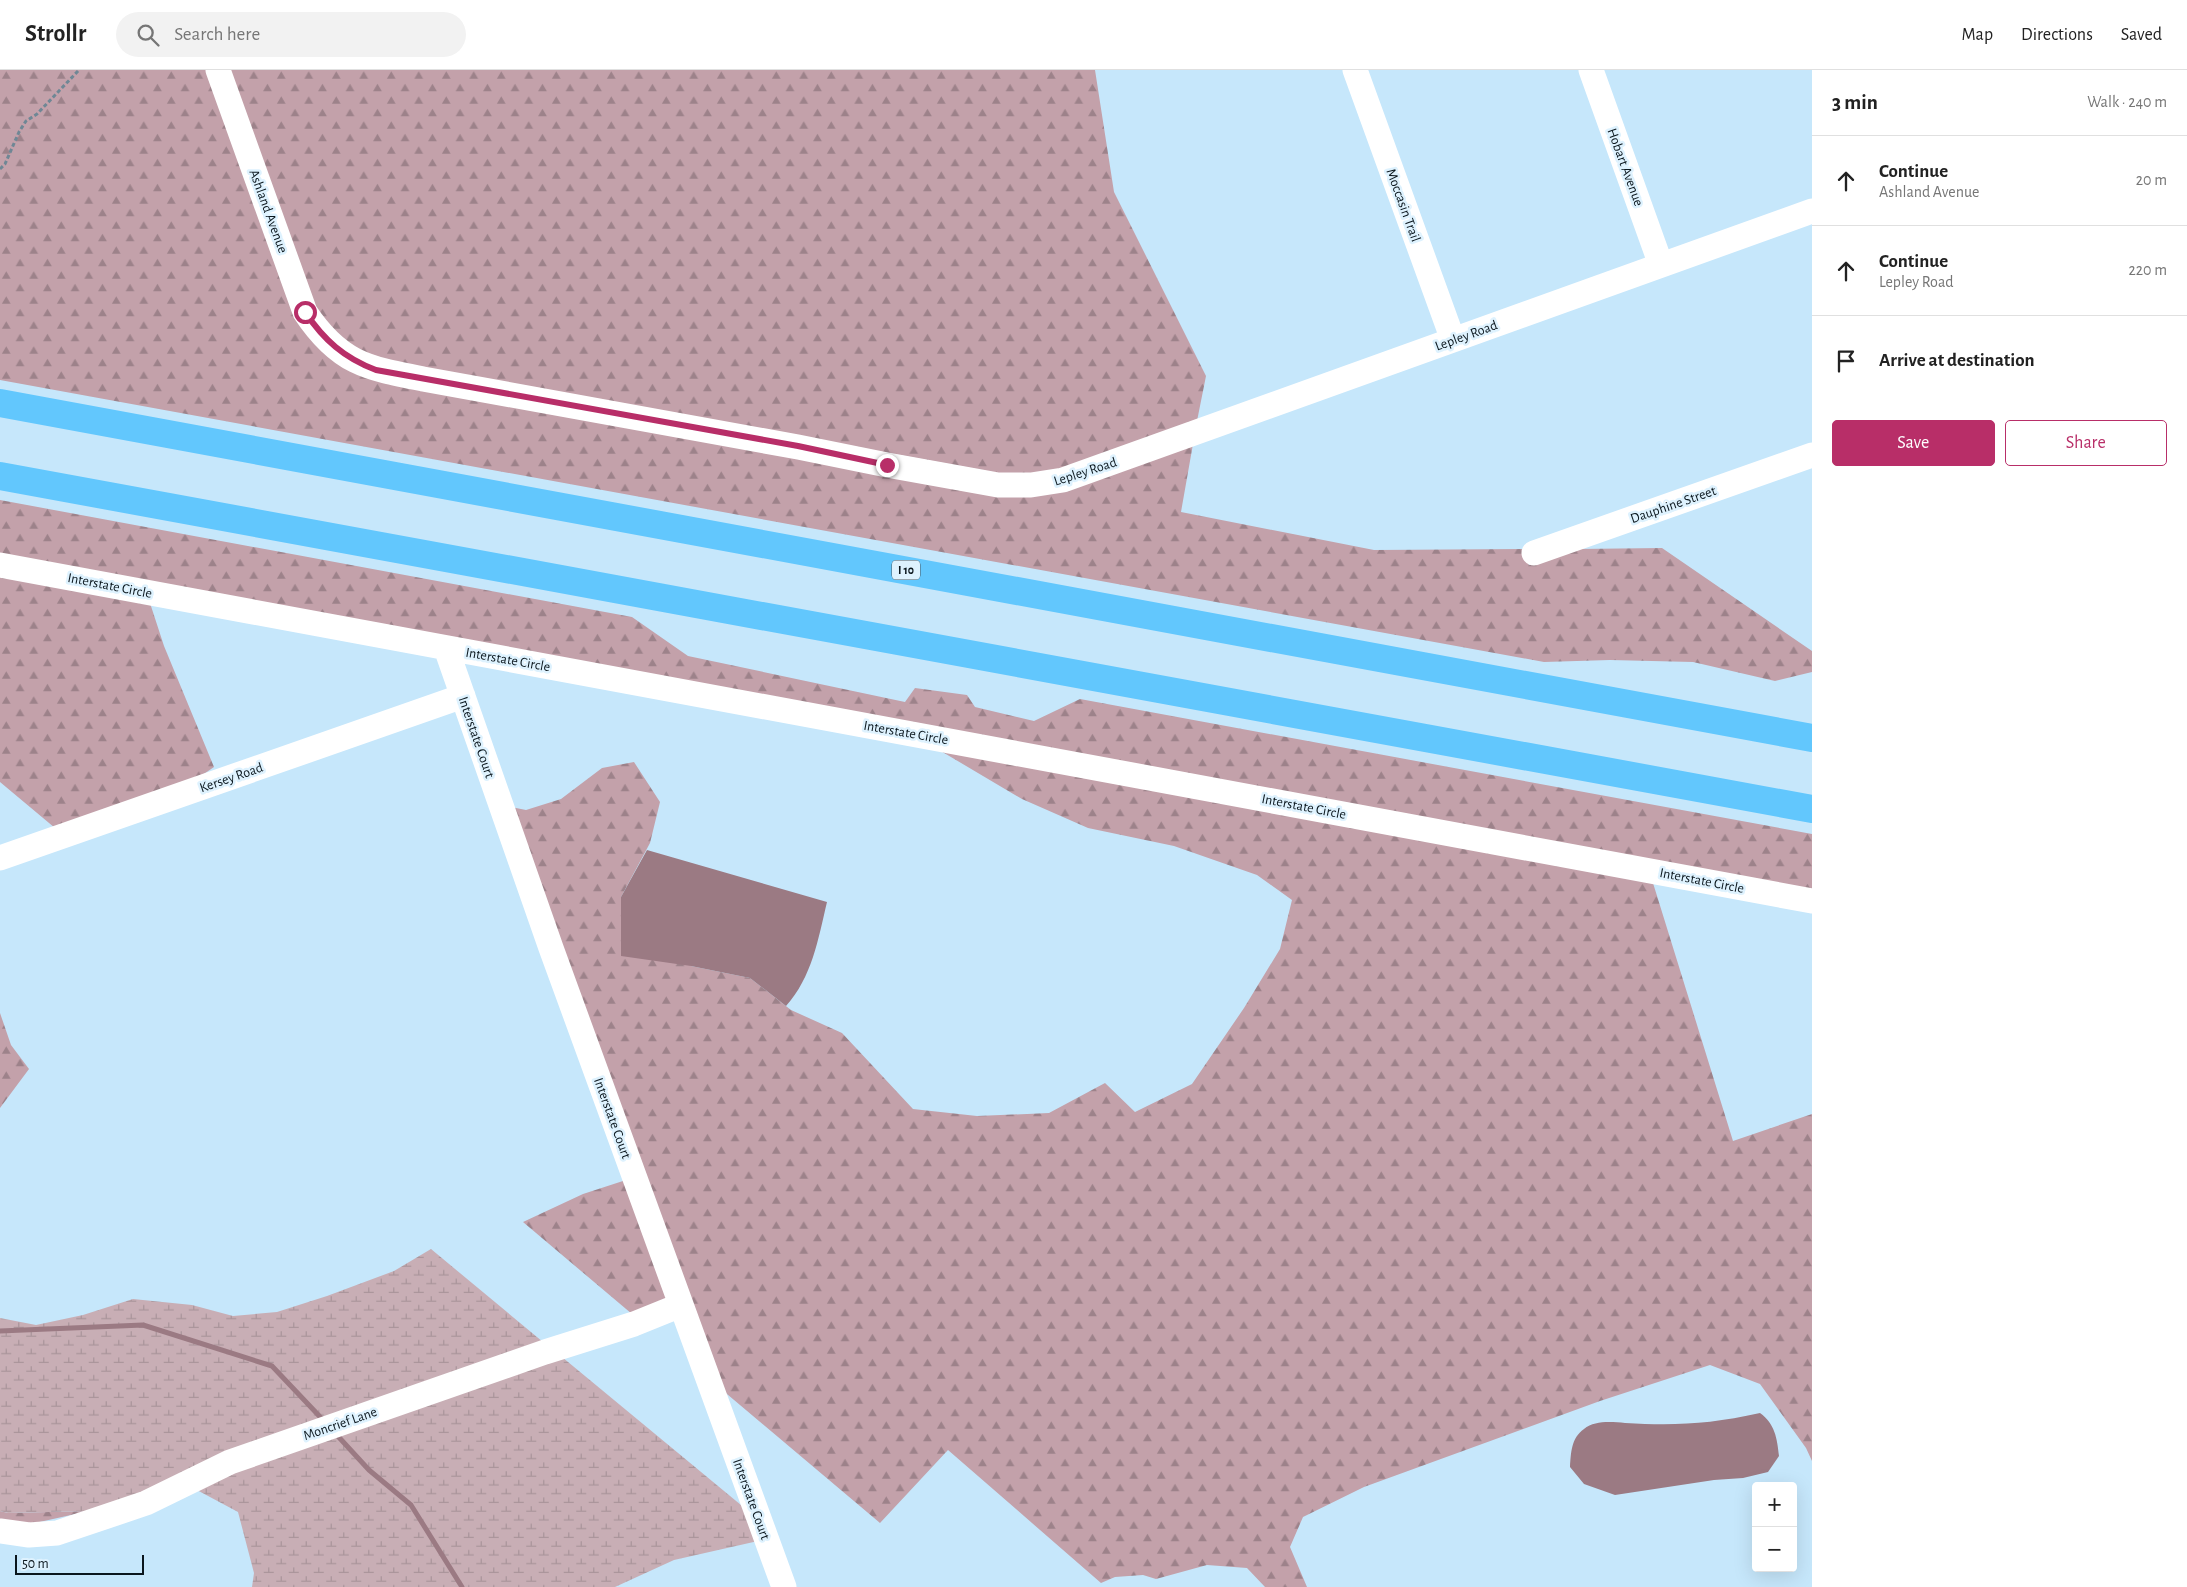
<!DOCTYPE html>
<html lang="en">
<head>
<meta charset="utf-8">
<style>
	body { margin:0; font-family:"Alegreya Sans",sans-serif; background:#f2f2f2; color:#222 }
	.controls { position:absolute; right:15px; bottom:15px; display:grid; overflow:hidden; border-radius:5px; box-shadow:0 5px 20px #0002 }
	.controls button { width:45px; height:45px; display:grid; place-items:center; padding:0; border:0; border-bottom:1px solid #e0e0e0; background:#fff; color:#222; font:25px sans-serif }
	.scale { position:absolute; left:15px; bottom:12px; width:129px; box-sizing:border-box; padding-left:5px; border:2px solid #0a161d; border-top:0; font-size:14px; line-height:18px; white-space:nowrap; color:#0a161d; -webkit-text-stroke:4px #def2fe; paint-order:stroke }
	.stop { position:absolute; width:15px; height:15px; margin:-11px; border:4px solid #b82e68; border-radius:50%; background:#fff }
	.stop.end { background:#b82e68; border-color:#fff; box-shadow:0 1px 5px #0008 }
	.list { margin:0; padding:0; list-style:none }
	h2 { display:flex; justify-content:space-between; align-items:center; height:65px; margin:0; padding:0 20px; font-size:21px }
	h2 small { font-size:16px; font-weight:400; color:#767676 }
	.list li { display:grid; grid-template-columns:32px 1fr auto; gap:15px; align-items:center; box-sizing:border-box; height:90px; padding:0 20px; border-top:1px solid #e0e0e0 }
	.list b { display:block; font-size:19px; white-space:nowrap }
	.list p { margin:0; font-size:16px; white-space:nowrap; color:#767676 }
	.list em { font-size:16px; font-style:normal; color:#767676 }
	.actions { display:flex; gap:10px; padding:15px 20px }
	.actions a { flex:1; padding:11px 0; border:1px solid #b82e68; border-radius:5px; text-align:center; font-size:18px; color:#b82e68 }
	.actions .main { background:#b82e68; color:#fff }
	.icon { flex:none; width:28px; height:28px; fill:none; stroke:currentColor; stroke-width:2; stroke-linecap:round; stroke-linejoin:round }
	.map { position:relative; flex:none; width:1812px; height:1517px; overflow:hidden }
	header { display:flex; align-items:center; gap:30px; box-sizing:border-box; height:70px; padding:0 25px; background:#fff; border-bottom:1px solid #e0e0e0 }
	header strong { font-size:24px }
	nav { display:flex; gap:28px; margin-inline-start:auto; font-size:18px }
	.search { width:350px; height:45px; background:#f2f2f2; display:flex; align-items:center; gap:12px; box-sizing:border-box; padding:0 18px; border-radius:28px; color:#767676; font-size:19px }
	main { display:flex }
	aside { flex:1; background:#fff }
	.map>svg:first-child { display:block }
	.forest { fill:url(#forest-firs) }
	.wetland { fill:url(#wetland-marsh) }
	.water { fill:#9b7a83 }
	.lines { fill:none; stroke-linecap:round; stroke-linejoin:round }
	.stream { stroke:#9b7a83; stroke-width:5 }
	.path { stroke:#6f8795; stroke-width:3; stroke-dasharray:4 2.5; stroke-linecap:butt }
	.minor { stroke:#fff; stroke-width:25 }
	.highway { stroke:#62c7fd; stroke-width:28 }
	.route { stroke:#b82e68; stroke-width:6 }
	.labels { text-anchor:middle; stroke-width:5; stroke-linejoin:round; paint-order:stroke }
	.shield { fill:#def2fe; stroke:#4a5860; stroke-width:1 }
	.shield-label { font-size:12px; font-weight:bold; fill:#0a161d }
	.street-label { font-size:14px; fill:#0a161d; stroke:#def2fe }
</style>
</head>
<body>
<header>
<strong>Strollr</strong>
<div class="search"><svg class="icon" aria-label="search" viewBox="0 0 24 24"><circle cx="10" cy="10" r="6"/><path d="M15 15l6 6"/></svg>Search here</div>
<nav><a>Map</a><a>Directions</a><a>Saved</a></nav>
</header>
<main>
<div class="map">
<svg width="1812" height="1517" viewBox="0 0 1812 1517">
	<defs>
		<pattern id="forest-firs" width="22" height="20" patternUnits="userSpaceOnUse" patternTransform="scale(1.25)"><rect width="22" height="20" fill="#c3a1aa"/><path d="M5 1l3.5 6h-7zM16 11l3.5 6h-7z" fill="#9d828a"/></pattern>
		<pattern id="wetland-marsh" width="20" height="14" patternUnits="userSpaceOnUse" patternTransform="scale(1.25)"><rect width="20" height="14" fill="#c8aeb5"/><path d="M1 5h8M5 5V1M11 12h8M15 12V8" fill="none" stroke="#aa959b"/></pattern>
	</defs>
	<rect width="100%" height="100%" fill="#c6e7fb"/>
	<path class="forest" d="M0 0H209L319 276 998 425 1193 374 1181 442 1374 480 1523 479 1529 495 1577 479 1662 478 1812 581V602L1775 611 1693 592 1610 590 1544 592 0 310Z
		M228 0H1095L1114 122 1206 306 1197 351 1060 400 1014 406 377 290 342 272 313 238Z
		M0 430 632 547 688 586 905 632 915 618 967 625 975 637 1034 651 1080 629 1812 764V821L0 485Z
		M0 504 150 533 164 576 214 697 198 708 55 758 0 712Z
		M934 677 1653 813 1733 1071 1812 1044V1391L1806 1378 1760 1314 1710 1295 1600 1331 1364 1417 1303 1447 1290 1477 1307 1517H1265L1247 1498 1207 1495 1156 1509 1143 1505 1115 1507 1101 1513 948 1380 880 1453 721 1319 511 737 526 740 561 729 602 698 634 692 660 732 650 773 621 827 691 896 750 908 791 940 842 963 913 1039 977 1046 1049 1043 1105 1013 1135 1042 1192 1014 1244 938 1280 879 1292 830 1257 805 1174 776 1088 758 1022 729Z
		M0 943 11 975 29 999 0 1038Z
		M626 1110 670 1229 632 1244 523 1152 583 1124Z
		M0 1441 8 1443 89 1441 26 1455 0 1451Z"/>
	<path class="wetland" d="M431 1179 543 1272 142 1423 89 1441 8 1443 0 1441V1248L36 1255 83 1245 133 1229 192 1235 233 1246 277 1242 327 1226 394 1201Z
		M562 1287 747 1440 758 1471 674 1490 615 1517H252L254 1503 238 1442 195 1419 233 1401Z"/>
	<path class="water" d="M647 780 827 832C818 870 812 907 786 936L750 908 691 896 621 886V827Z
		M1760 1343C1775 1354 1777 1368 1779 1386L1768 1402 1743 1408 1714 1410 1615 1425 1584 1414 1570 1397C1571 1383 1571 1368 1584 1359 1595 1350 1612 1352 1625 1353 1676 1356 1710 1354 1760 1343Z"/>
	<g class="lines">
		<path class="stream" d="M0 1261 143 1255 272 1296 324 1351
			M335 1363 369 1400 411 1435 462 1517"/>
		<path class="path" d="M0 99 5 94 19 62 26 51 37 44 79 0"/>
		<path class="minor" d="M218 0 305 242C339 293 366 298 423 309L798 377 887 395 998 415H1031L1063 410 1812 141
			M1355 0 1453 270
			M1591 0 1661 195
			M1534 483 1812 385
			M0 495 1812 831
			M446 578 551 878 784 1517
			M0 788 463 626
			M0 1461 29 1465 57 1463 146 1433 230 1392 545 1282 634 1254 681 1235"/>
		<path class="highway" d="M0 333 1812 668
			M0 406 1812 739"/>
	</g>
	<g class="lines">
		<path class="route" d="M305 242C324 270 344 288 376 300L798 376 887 395"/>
	</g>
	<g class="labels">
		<rect class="shield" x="892" y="490.5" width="28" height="19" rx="4"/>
		<g class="shield-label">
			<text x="906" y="504">I 10</text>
		</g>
		<g class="street-label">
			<text transform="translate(1626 97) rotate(70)" y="5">Hobart Avenue</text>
			<text transform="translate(1404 135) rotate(70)" y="5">Moccasin Trail</text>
			<text transform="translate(269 141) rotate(70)" y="5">Ashland Avenue</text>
			<text transform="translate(1466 265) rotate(-20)" y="5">Lepley Road</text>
			<text transform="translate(1085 401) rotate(-18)" y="5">Lepley Road</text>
			<text transform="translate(1673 434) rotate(-19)" y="5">Dauphine Street</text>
			<text transform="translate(110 515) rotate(11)" y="5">Interstate Circle</text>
			<text transform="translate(508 589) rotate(10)" y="5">Interstate Circle</text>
			<text transform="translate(906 662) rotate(10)" y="5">Interstate Circle</text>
			<text transform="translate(477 667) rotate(71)" y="5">Interstate Court</text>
			<text transform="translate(231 707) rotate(-19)" y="5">Kersey Road</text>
			<text transform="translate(1304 736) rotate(11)" y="5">Interstate Circle</text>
			<text transform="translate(1702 810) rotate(11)" y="5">Interstate Circle</text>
			<text transform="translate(613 1048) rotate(70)" y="5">Interstate Court</text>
			<text transform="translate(340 1353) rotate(-19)" y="5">Moncrief Lane</text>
			<text transform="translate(752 1429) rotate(70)" y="5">Interstate Court</text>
		</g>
	</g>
</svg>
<div class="controls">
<button>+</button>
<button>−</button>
</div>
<div class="scale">50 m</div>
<div class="stop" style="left:305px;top:242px"></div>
<div class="stop end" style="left:887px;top:395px"></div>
</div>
<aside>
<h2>3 min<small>Walk · 240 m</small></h2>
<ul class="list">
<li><svg class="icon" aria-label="ahead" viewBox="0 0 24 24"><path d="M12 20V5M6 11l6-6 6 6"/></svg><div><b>Continue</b><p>Ashland Avenue</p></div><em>20 m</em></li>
<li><svg class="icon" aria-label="ahead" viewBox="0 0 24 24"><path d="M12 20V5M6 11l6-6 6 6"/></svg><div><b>Continue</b><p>Lepley Road</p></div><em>220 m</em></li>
<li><svg class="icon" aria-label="arrive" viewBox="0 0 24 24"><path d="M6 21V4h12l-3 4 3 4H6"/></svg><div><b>Arrive at destination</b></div></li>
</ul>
<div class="actions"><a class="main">Save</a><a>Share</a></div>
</aside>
</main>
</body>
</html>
